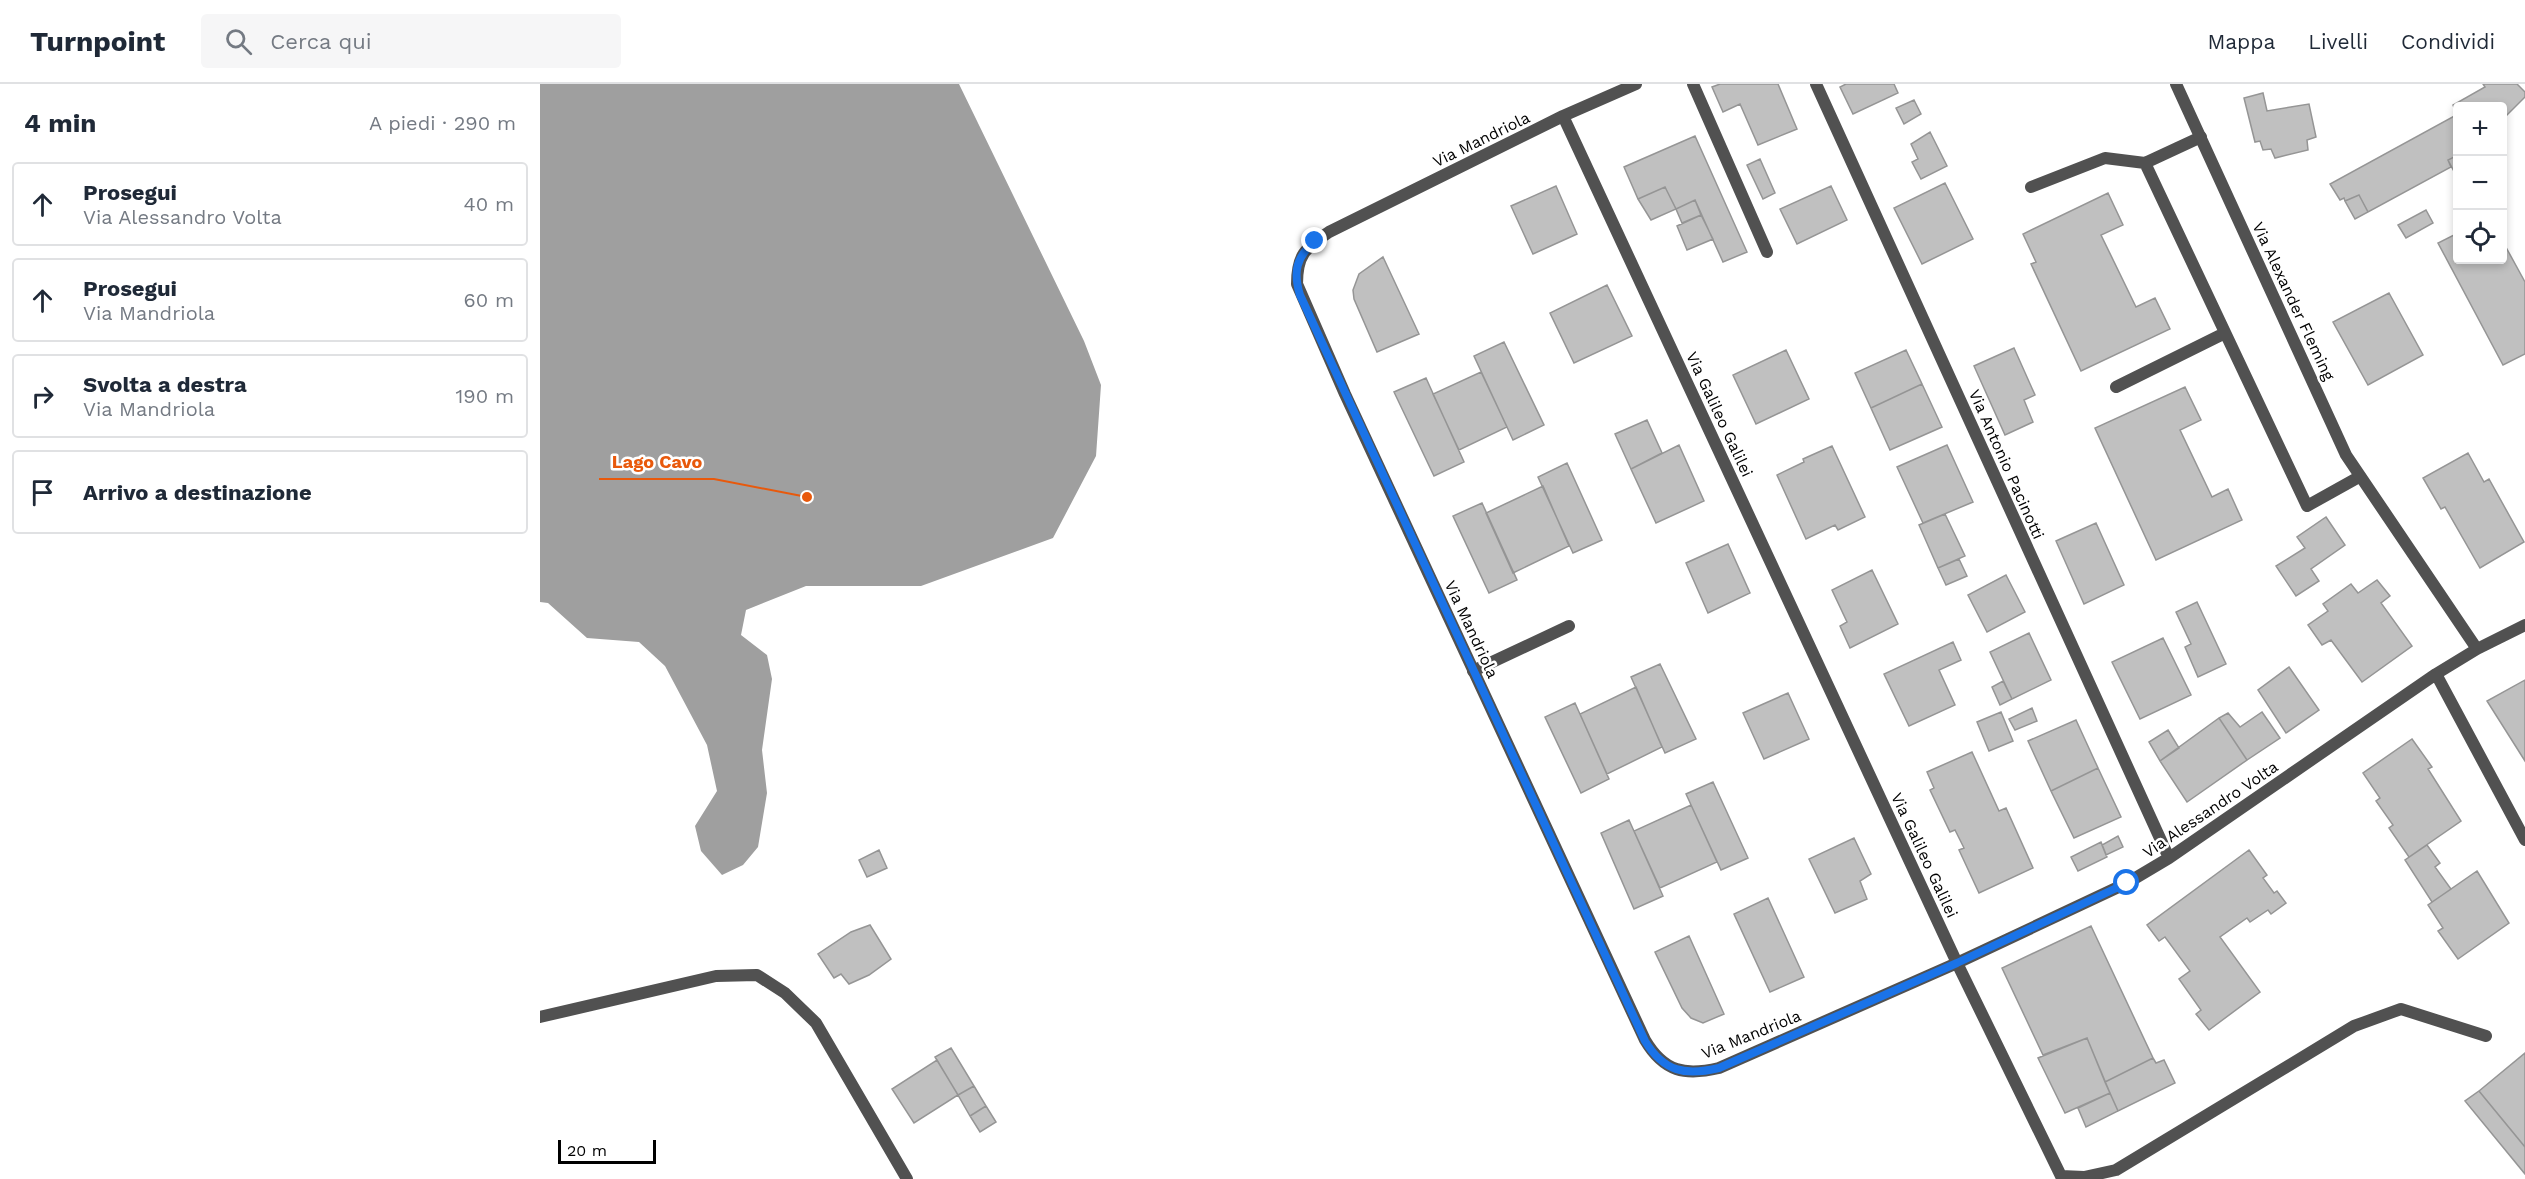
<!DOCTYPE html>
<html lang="it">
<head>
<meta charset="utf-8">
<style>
	body { margin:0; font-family:"Work Sans",sans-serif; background:#f6f6f7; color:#1f2937 }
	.controls { position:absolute; right:18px; top:18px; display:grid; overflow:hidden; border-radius:6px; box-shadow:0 3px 9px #0003 }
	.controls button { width:54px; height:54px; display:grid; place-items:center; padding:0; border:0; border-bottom:2px solid #e0e1e3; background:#fff; color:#1f2937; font:30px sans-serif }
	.scale { position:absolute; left:18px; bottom:15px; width:98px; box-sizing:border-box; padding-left:6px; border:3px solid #000; border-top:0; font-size:16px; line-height:21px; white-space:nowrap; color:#000; -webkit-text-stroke:4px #fff; paint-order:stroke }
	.stop { position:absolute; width:18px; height:18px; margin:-14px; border:4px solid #1a73e8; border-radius:50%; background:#fff }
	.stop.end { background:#1a73e8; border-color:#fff; box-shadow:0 2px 6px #0008 }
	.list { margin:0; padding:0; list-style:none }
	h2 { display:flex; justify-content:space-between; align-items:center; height:78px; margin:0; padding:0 24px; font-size:26px }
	h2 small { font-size:20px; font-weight:400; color:#747a83 }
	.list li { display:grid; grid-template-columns:39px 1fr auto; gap:18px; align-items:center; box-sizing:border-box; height:84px; margin:0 12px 12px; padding:0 12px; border:2px solid #e0e1e3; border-radius:6px }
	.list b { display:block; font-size:22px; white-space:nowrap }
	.list p { margin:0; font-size:20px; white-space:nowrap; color:#747a83 }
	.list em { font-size:20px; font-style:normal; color:#747a83 }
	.icon { flex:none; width:33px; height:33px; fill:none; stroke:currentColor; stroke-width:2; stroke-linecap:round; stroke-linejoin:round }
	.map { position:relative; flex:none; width:1985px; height:1095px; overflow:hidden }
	header { display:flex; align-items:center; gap:36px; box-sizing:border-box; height:84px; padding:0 30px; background:#fff; border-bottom:2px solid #e0e1e3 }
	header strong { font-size:28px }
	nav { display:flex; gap:33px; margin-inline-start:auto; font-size:21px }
	.search { width:420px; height:54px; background:#f6f6f7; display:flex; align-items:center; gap:15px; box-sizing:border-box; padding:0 21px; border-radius:6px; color:#747a83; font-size:22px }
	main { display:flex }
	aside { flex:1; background:#fff }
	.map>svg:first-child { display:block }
	.water { fill:#9f9f9f }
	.building { fill:#c0c0c0; stroke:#959595; stroke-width:1.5 }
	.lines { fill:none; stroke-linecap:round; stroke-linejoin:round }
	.service { stroke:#515151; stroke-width:12 }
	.minor { stroke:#515151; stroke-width:12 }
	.route { stroke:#1a73e8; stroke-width:8 }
	.labels { text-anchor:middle; stroke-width:5; stroke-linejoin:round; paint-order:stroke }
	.street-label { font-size:16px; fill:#000; stroke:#fff }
	.leader { fill:none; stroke:#e8590c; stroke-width:2 }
	.callout-dot { fill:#e8590c; stroke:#fff; stroke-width:2 }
	.callout-label { font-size:18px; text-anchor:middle; font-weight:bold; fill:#e8590c; stroke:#fff; stroke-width:5; stroke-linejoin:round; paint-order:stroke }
</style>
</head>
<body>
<header>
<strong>Turnpoint</strong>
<div class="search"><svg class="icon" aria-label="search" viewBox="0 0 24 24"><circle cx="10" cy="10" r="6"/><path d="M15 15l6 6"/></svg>Cerca qui</div>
<nav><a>Mappa</a><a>Livelli</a><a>Condividi</a></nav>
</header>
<main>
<aside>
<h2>4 min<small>A piedi · 290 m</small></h2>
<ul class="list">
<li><svg class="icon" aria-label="ahead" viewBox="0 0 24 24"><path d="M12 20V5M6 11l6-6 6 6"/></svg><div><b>Prosegui</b><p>Via Alessandro Volta</p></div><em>40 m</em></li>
<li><svg class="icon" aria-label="ahead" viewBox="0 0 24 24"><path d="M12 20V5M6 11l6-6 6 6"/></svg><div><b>Prosegui</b><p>Via Mandriola</p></div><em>60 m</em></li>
<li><svg class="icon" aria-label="right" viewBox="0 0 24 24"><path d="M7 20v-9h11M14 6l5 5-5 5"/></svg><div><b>Svolta a destra</b><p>Via Mandriola</p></div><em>190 m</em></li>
<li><svg class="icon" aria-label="arrive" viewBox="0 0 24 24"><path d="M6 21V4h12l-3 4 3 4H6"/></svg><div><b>Arrivo a destinazione</b></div></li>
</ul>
</aside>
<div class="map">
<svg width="1985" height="1095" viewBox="0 0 1985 1095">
	<rect width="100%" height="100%" fill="#fff"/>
	<path class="water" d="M0 0H419L544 257 561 301 556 372 513 454 381 502H266L206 526 201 551 227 571 232 595 222 666 227 709 218 763 203 781 182 791 161 767 155 742 177 707 167 661 125 582 99 558 47 554 8 519 0 518Z"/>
	<path class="building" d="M1180 0H1238L1257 45 1218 61 1200 20 1183 28 1172 3Z
		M1306 0H1354L1358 9 1313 30 1300 3Z
		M1943 0H1977L1985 8V13L1962 36V22H1918L1917 31 1913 21 1945 3Z
		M1723 9 1727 27 1769 20 1776 53 1767 56 1768 66 1735 74 1731 65 1723 66 1720 57 1715 58 1704 14Z
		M1374 16 1381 30 1364 40 1356 24Z
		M1918 30V71L1908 76 1911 83 1828 128 1819 111 1805 117 1804 114 1800 116 1790 100Z
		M1390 48 1407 82 1381 95 1372 78 1378 75 1371 60Z
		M1155 52 1207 168 1183 178 1155 116 1136 125 1125 103 1098 115 1084 83Z
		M1918 71V95L1908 76Z
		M1220 75 1235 109 1223 115 1207 81Z
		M1405 99 1433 155 1382 180 1354 124Z
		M1016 102 1037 150 993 170 971 122Z
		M1291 102 1307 136 1257 160 1240 125Z
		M1125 103 1136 125 1111 136 1098 115Z
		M1568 109 1583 141 1561 151 1596 223 1615 214 1630 245 1541 287 1491 180 1496 178 1483 150Z
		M1819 111 1828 128 1815 135 1805 117Z
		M1155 116 1161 131 1142 139 1136 125Z
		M1886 126 1893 139 1866 154 1858 141Z
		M1161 131 1173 155 1147 166 1137 142Z
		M1918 149V176H1962V156L1985 198V270L1963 281 1898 159Z
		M843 173 879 250 837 268 814 215 813 206 819 190Z
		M1067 201 1092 252 1034 279 1010 229Z
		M1849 209 1883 271 1828 301 1793 238Z
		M964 258 1004 341 973 356 934 272Z
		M1474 264 1495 311 1484 316 1493 338 1465 351 1434 282Z
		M1246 266 1269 315 1216 340 1193 291Z
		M1366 266 1382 300 1331 324 1315 289Z
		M941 288 967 343 919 366 893 310Z
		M886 294 924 378 894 392 854 308Z
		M1382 300 1402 343 1350 366 1331 324Z
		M1645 303 1661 336 1640 346 1672 413 1688 405 1702 436 1616 476 1555 344Z
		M1107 336 1122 369 1091 385 1075 350Z
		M1139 361 1164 417 1116 439 1091 385Z
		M1407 361 1433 418 1383 439 1357 383Z
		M1292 362 1325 433 1298 446 1295 441 1266 455 1237 391 1264 378 1263 375Z
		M1928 369 1944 398 1949 395 1984 458 1940 484 1905 423 1901 425 1883 394Z
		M1027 379 1062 456 1033 469 998 393Z
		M1003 402 1029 462 973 489 946 429Z
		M942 419 977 496 949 509 913 432Z
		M1405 430 1425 472 1398 484 1379 441Z
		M1786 433 1805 461 1771 485 1779 497 1756 512 1736 482 1765 464 1757 453Z
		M1556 439 1584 501 1544 520 1516 457Z
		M1188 460 1210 509 1168 529 1146 479Z
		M1419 475 1427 492 1406 501 1398 484Z
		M1332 486 1358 540 1310 564 1300 542 1307 538 1292 506Z
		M1466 491 1485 528 1447 548 1428 511Z
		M1837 496 1850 512 1841 519 1872 562 1822 598 1791 556 1782 561 1768 541 1788 527 1783 520 1811 500 1818 509Z
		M1657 518 1686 580 1658 593 1645 563 1651 560 1636 528Z
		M1489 549 1511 596 1472 615 1450 568Z
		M1623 554 1651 611 1600 635 1572 578Z
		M1413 558 1421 576 1399 586 1415 621 1369 642 1344 590Z
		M1120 580 1156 655 1125 669 1091 593Z
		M1749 583 1779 626 1746 649 1718 606Z
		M1985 596V677L1947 617Z
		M1463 597 1472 615 1460 621 1452 603Z
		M1096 603 1122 663 1067 690 1040 630Z
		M1248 609 1269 655 1224 675 1203 629Z
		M1035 619 1069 695 1041 709 1005 633Z
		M1492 624 1497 637 1475 646 1469 635Z
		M1461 628 1473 657 1449 667 1437 638Z
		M1722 628 1740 654 1707 676 1679 634 1688 629 1700 643Z
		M1679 634 1707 676 1647 718 1620 677Z
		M1536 636 1558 684 1511 707 1488 657Z
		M1628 646 1639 664 1620 677 1609 658Z
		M1872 655 1892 683 1888 685 1921 737 1869 773 1849 744 1853 741 1836 717 1840 714 1823 689Z
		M1432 668 1459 727 1466 724 1493 784 1439 809 1419 766 1424 764 1415 746 1410 748 1390 706 1394 704 1387 688Z
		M1558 684 1581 733 1534 754 1511 707Z
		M1173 698 1208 774 1181 786 1146 710Z
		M1151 721 1177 778 1120 804 1094 747Z
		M1089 736 1123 812 1094 825 1061 749Z
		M1578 752 1583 763 1566 771 1562 761Z
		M1314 754 1331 790 1320 797 1327 815 1295 829 1269 775Z
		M1561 758 1567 773 1538 787 1531 773Z
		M1887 761 1900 779 1895 783 1911 805 1892 818 1865 776Z
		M339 766 347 784 327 793 319 776Z
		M1709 766 1727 791 1723 794 1734 809 1737 807 1746 819 1731 830 1728 826 1710 838 1707 834 1680 853 1720 908 1669 946 1656 930 1661 926 1639 895 1650 887 1625 853 1619 857 1607 841Z
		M1937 787 1969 839 1918 875 1898 847 1903 844 1888 821Z
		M1228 814 1264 893 1230 908 1194 830Z
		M330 841 351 875 329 891 309 900 301 890 294 894 278 870 311 848Z
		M1551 842 1613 974 1565 998 1547 954 1503 971 1462 884Z
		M1149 852 1184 930 1163 939 1151 934 1142 924 1115 868Z
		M1547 954 1570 1009 1525 1029 1498 974Z
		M411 964 434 1002 418 1011 395 973Z
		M1985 969V1063L1939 1007Z
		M1613 974 1616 979 1624 976 1635 999 1578 1027 1565 998Z
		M397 976 418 1011 374 1039 352 1005Z
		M434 1002 446 1022 430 1032 418 1011Z
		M1939 1007 1985 1063V1090L1925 1017Z
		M1570 1009 1578 1027 1546 1043 1538 1024Z
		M446 1022 456 1038 440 1048 430 1032Z"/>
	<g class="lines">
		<path class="service" d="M1153 0 1227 168
			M1661 53 1605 79 1767 422 1819 393
			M1491 103 1565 74 1605 79
			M1576 303 1685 249
			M933 587 1029 542"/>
		<path class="minor" d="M1096 0 1023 32 789 148C765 164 757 171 757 200L805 310 1105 956C1124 988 1145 992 1179 984L1417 879 1587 799 1629 774 1896 590 1937 565 1985 541
			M1276 0 1629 774
			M1636 0 1806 371 1937 565
			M1023 32 1417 879 1521 1092 1544 1093 1576 1086 1814 942 1861 925 1946 952
			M1896 590 1985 756
			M0 933 176 892 217 891 245 909 276 939 367 1095"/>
	</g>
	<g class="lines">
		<path class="route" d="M775 157C756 173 753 188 760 211L1105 957C1124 988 1145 992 1179 984L1417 879 1587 799"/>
	</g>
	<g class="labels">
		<g class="street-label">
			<text transform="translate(941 55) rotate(-26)" y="6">Via Mandriola</text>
			<text transform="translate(1754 217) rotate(65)" y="6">Via Alexander Fleming</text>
			<text transform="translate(1180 330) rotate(65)" y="6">Via Galileo Galilei</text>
			<text transform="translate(1467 380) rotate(66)" y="6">Via Antonio Pacinotti</text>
			<text transform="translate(932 545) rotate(65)" y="6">Via Mandriola</text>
			<text transform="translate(1670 725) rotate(-34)" y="6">Via Alessandro Volta</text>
			<text transform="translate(1385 771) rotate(65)" y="6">Via Galileo Galilei</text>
			<text transform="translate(1211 950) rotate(-22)" y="6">Via Mandriola</text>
		</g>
	</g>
	<path class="leader" d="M267 413L174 395H59"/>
	<circle class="callout-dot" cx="267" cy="413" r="6"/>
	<g class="callout-label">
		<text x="117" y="384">Lago Cavo</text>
	</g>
</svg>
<div class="controls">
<button>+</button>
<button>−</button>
<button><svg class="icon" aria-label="locate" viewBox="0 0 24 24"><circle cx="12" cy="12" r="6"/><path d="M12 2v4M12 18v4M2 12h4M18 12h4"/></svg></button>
</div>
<div class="scale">20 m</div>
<div class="stop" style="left:1587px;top:799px"></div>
<div class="stop end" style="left:775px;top:157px"></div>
</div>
</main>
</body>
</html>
